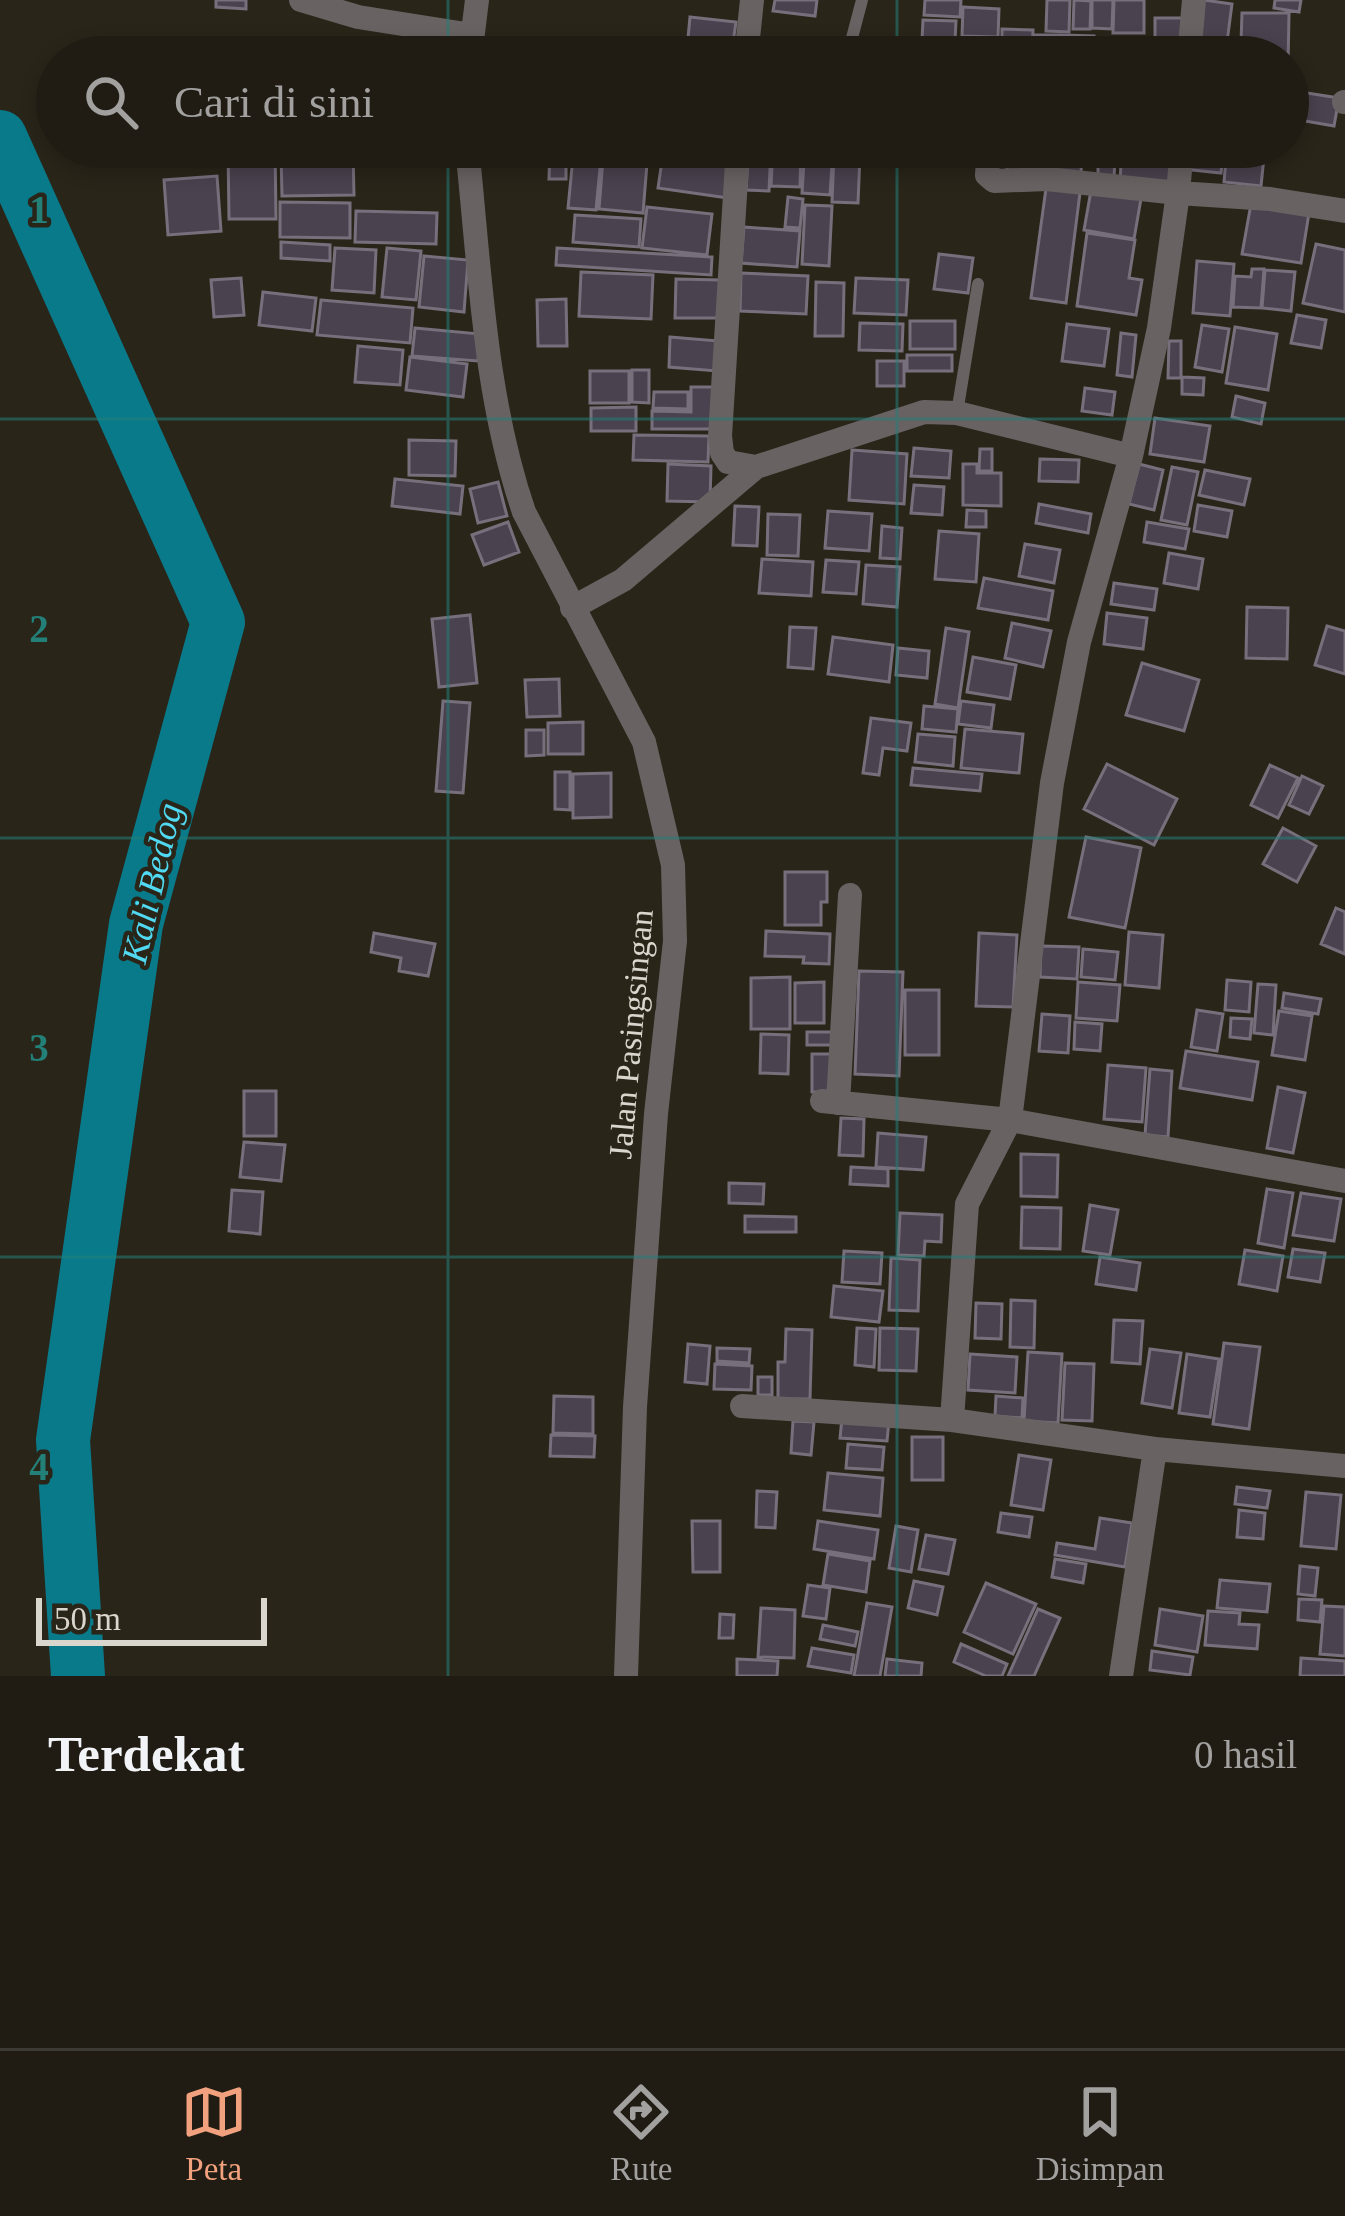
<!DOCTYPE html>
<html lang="id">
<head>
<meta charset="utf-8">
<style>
	body { margin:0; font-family:"Times New Roman",serif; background:#28251c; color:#f1f3f6 }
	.scale { position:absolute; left:36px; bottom:30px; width:231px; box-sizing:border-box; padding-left:12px; border:6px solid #d9d6ce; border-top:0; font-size:33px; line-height:42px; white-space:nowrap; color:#d9d6ce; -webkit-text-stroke:9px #2a2519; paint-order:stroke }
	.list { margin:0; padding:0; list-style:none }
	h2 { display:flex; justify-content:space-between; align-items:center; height:156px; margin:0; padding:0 48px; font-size:51px }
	h2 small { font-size:39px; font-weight:400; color:#a2a1a0 }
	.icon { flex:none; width:66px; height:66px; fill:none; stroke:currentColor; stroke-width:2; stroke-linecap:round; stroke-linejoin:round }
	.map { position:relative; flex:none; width:1345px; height:1676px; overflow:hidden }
	.search { position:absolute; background:#201c13; box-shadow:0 6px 18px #0003; left:36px; right:36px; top:36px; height:132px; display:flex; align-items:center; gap:30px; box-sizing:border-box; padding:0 42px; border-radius:66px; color:#a2a1a0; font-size:45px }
	.sheet { height:372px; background:#201c13 }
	nav { display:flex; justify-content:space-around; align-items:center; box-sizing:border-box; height:168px; border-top:3px solid #3d3a33; background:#201c13; font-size:33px; color:#a2a1a0 }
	nav a { display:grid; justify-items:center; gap:6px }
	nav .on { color:#f1a17d }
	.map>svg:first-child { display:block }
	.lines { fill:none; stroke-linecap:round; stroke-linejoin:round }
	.river { stroke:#097a8a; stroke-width:54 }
	.building { fill:#4a424e; stroke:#786f7c; stroke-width:3 }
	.lane { stroke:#696263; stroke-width:12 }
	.street { stroke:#696263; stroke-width:24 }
	.grid { fill:none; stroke:#238078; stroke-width:3; stroke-opacity:0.55 }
	.labels { text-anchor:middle; stroke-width:9; stroke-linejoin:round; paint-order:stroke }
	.street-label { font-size:33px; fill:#d9d6ce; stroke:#2a2519 }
	.water-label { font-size:36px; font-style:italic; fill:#50d9f0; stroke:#2a2519 }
	.grid-label { font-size:39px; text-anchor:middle; font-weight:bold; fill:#238078; stroke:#2a2519; stroke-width:9; stroke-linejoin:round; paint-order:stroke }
</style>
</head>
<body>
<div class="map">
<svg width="1345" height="1676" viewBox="0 0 1345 1676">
	<rect width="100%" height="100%" fill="#2a2519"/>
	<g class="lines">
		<path class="river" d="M0 137 218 622 136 924 63 1440 78 1676"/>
	</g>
	<path class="building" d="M216 0H246V9L216 7Z
		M775 0H817L815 16 773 11Z
		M925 0H961L960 17 924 15Z
		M1047 0H1070L1069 32 1046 31Z
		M1074 0 1091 1 1090 29H1073Z
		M1092 0H1113L1112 29 1092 28Z
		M1114 0H1144V33H1113Z
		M1204 0 1232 4 1227 42 1198 37Z
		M1275 0H1301L1299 12 1274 8Z
		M963 7 999 9 998 37 962 36Z
		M1242 13H1289L1288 67V57H1264V44L1241 43Z
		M690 17 736 22 733 43 688 38Z
		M1155 18H1188V39H1155Z
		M923 20 956 21 955 41 922 40Z
		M1002 29 1033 30 1032 55H1002Z
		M1034 35H1061L1060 57H1034Z
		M1062 35 1094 36 1093 57H1061Z
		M1107 40 1145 41 1144 57H1107Z
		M959 41 994 42 993 57H959Z
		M1151 41H1183V57H1151Z
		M1214 43 1261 47 1260 57H1213Z
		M378 46 441 48 440 57H378Z
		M1288 90 1339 98 1334 126 1288 118Z
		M148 147H212V162L148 163Z
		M228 147H275L276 219H229Z
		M550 147H566V179H549Z
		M574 147H602L596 210 568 208Z
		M604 147 648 151 643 213 599 209Z
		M664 147H736L728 198 658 188Z
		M749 147H771L769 191 746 190Z
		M773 147H801L800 187 771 186Z
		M805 147 833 149 830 195 802 193Z
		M1008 147H1035L1034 172 1007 171Z
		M1038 147H1082L1081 174 1037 172Z
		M1122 147H1175L1173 183 1120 181Z
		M1184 147H1224L1221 173 1182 169Z
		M1227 147H1265L1261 186 1224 182Z
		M353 151 354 195 282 196 281 152Z
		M834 154 860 155 858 203 832 202Z
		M1098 157H1115L1114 179H1098Z
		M217 176 221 231 168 235 164 180Z
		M1047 181 1081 185 1066 303 1031 298Z
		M1092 185 1142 193 1134 239 1084 230Z
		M788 197 803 199 800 228 785 227Z
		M280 202 350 203V238L280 237Z
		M1251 204 1309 213 1301 263 1242 254Z
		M805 205 832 206 829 266 802 264Z
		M647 207 712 214 707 255 642 248Z
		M356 211 437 213 436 244 355 242Z
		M575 215 641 219 639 247 573 242Z
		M744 227 800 231 797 267 741 263Z
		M1087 233 1135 240 1129 278 1142 280 1136 315 1077 306Z
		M281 242 330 245V261L281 258Z
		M1316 244 1345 250V312L1303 303Z
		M335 248 376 250 374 293 332 290Z
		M387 248 421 251 416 300 382 297Z
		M557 248 712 257 711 275 556 265Z
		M939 254 973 258 968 293 934 289Z
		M424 256 468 260 464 312 419 307Z
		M1197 261 1234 264 1230 316 1193 313Z
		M1252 269H1264L1261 308 1233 307 1235 276 1251 277Z
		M1265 270 1295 272 1291 311 1262 308Z
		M581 272 653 275 651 319 579 316Z
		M741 273 808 276 806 314 740 311Z
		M241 278 244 315 214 317 211 280Z
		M856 278 908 280 906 315 854 313Z
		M676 279 720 280V318H675Z
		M816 282 844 283 843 336H815Z
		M263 292 316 298 312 331 259 325Z
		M566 299 567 346H538L537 300Z
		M321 300 413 308 410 343 317 335Z
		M1297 315 1326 320 1321 348 1291 343Z
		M910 321H955V349H910Z
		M860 323 903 324 902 351 859 350Z
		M1067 324 1109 329 1104 366 1062 361Z
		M1202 325 1229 329 1222 372 1195 367Z
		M1235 327 1277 334 1268 390 1226 383Z
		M415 328 480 334 478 361 412 356Z
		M1121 333 1136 335 1132 377 1117 375Z
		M670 337 719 341 717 371 669 367Z
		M1169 341H1181V378H1168Z
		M358 346 403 350 400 385 355 382Z
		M907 355H952V371H907Z
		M410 357 467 364 463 397 406 390Z
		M877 361H904V386H877Z
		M632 370H649V403L632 402Z
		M590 371H629V403H590Z
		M1182 377 1204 378 1203 395 1182 394Z
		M691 387H713V429H652V411L691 412Z
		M1085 388 1115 392 1112 415 1082 411Z
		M654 392H688V409L653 408Z
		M1236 396 1265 403 1261 424 1232 417Z
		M636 407V431H591V408Z
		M1155 418 1210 426 1204 462 1150 454Z
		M634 435 709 436 708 462 633 460Z
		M409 440 456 441 455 476 409 475Z
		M914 448 951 451 949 478 911 476Z
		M980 449H992V471H979Z
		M852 450 907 454 904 504 849 500Z
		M1040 459 1079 460 1078 482 1039 481Z
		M668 464 711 466 710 502 667 501Z
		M963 464H977V473H1001V506L963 505Z
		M1139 464 1163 470 1154 510 1129 504Z
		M1172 467 1198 472 1187 525 1161 520Z
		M1205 470 1250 479 1244 505 1199 495Z
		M395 479 463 486 460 514 392 506Z
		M498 482 507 516 478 523 470 489Z
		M914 485 944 487 942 515 911 513Z
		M1039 504 1091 514 1088 533 1036 523Z
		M1198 505 1232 511 1227 537 1194 531Z
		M735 506 759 507 757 546 733 545Z
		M967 510 986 511V527H966Z
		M828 511 872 514 869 551 825 548Z
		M768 514 800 515 798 556 767 555Z
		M508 522 519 552 484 565 472 535Z
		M1147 522 1189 529 1185 549 1144 542Z
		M882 526 902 528 900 559 880 558Z
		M939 531 979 534 976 582 935 579Z
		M1025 544 1060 550 1054 583 1019 576Z
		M1169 553 1203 559 1198 589 1164 583Z
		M762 559 813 562 811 596 759 593Z
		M826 560 859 562 856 594 823 592Z
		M866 565 900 567 897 607 863 604Z
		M984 578 1053 591 1048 620 978 608Z
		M1114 583 1157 589 1154 610 1111 604Z
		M1247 607 1288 608 1287 659 1246 658Z
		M1107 613 1147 618 1143 649 1104 644Z
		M470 615 477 683 439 687 432 619Z
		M1012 623 1051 631 1043 667 1005 658Z
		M1327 626 1345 631V674L1315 665Z
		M790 627 816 628 813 669 788 667Z
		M946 628 969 632 958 708 935 704Z
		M833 637 893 645 889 682 828 674Z
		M898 648 929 651 927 678 896 675Z
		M973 657 1016 665 1010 699 967 692Z
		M1142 663 1199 680 1184 731 1126 715Z
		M559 679 560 716 527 717 525 680Z
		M443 701 470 703 463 793 436 791Z
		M961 701 994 705 991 728 958 724Z
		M924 706 958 709 956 732 922 729Z
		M871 718 911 723 907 751 883 748 879 775 863 773Z
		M583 722V754H548V723Z
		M965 729 1023 734 1019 773 961 768Z
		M526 730H544V755L526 756Z
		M918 734 955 737 953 766 915 762Z
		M1107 764 1177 799 1154 845 1084 809Z
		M1270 765 1298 778 1278 818 1251 805Z
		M913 768 982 774 980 791 911 785Z
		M555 772H570V810L555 809Z
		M611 773V817L573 818V774Z
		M1302 776 1323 786 1309 814 1289 805Z
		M1283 828 1316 846 1297 882 1263 864Z
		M1086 837 1141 848 1125 928 1069 917Z
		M785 872H827V902H821V925H785Z
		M1336 908 1345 912V954L1321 944Z
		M766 931 830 934 829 964 803 963 804 957 765 956Z
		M1129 932 1163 935 1159 988 1125 985Z
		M374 933 435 944 428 976 399 971 401 958 371 952Z
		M979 933 1017 935 1013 1007 976 1006Z
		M1041 946 1079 947 1077 979 1040 977Z
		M1083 949 1118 952 1115 980 1081 977Z
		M859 971 903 972 899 1076 855 1074Z
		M790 977V1029H751V978Z
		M1227 980 1251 982 1249 1012 1225 1010Z
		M824 982V1023H795V983Z
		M1078 982 1120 985 1117 1021 1076 1018Z
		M1258 984 1276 985 1273 1035 1254 1033Z
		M905 990H939V1055H905Z
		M1284 993 1321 999 1318 1014 1282 1008Z
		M1197 1010 1223 1014 1217 1051 1191 1047Z
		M1279 1011 1312 1016 1305 1060 1272 1055Z
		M1042 1014 1070 1016 1068 1053 1039 1051Z
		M1231 1018 1252 1019 1250 1039 1230 1037Z
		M1075 1022 1102 1024 1100 1051 1074 1049Z
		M807 1032H839L840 1045H807Z
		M761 1034 789 1035 788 1074 760 1073Z
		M1186 1051 1258 1062 1252 1100 1180 1088Z
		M812 1054H832V1092H812Z
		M1108 1065 1146 1068 1142 1122 1104 1119Z
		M1150 1069 1172 1071 1168 1137 1145 1135Z
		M1278 1087 1305 1093 1293 1153 1267 1148Z
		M244 1091H276V1136H244Z
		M841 1118 864 1119 863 1156 839 1155Z
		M878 1133 926 1137 923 1170 876 1167Z
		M244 1142 285 1145 281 1181 240 1177Z
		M1021 1154 1058 1155 1057 1197 1021 1196Z
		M851 1167 888 1169V1186L850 1184Z
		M729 1183 764 1184 763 1204 729 1203Z
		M1267 1189 1293 1193 1284 1248 1258 1243Z
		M232 1190 263 1192 260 1234 229 1231Z
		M1301 1193 1341 1199 1334 1241 1293 1235Z
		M1090 1205 1118 1210 1110 1255 1083 1251Z
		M1022 1207 1061 1208 1060 1249 1021 1248Z
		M900 1213 942 1215 941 1242 925 1241 924 1256 898 1255Z
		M745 1216 796 1217V1232H745Z
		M1293 1249 1325 1253 1320 1282 1288 1277Z
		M1245 1250 1283 1256 1277 1291 1239 1284Z
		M844 1251 882 1253 880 1284 842 1282Z
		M1100 1257 1140 1263 1136 1290 1096 1284Z
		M891 1258 920 1260 918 1311 889 1310Z
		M834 1286 883 1291 879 1322 831 1317Z
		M1011 1300 1035 1301 1034 1348 1010 1347Z
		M976 1303 1002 1304 1001 1339 975 1338Z
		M1114 1320 1143 1321 1140 1364 1112 1362Z
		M857 1328 876 1329 874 1367 855 1365Z
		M880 1328 918 1329 916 1371 879 1370Z
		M786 1329 812 1330 810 1399H778V1362H785Z
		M1224 1343 1260 1347 1249 1429 1213 1424Z
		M688 1344 710 1346 707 1384 685 1382Z
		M717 1348 750 1349 749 1363 717 1361Z
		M1150 1349 1181 1353 1172 1408 1142 1403Z
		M1028 1352 1062 1354 1058 1423 1024 1421Z
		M970 1354 1017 1357 1015 1393 968 1390Z
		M1187 1354 1219 1359 1210 1417 1179 1413Z
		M1065 1363 1094 1364 1092 1421 1062 1420Z
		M715 1364 752 1366 751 1390 714 1389Z
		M758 1377H772V1395H758Z
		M554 1396 593 1397V1434L553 1433Z
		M996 1396 1023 1398 1022 1418 995 1416Z
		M842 1418 889 1421 887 1441 840 1438Z
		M793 1421 814 1422 811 1455 791 1453Z
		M551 1435 595 1436 594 1457 550 1456Z
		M912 1437H943V1480H912Z
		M848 1444 884 1447 882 1470 846 1468Z
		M1019 1455 1051 1460 1043 1510 1011 1505Z
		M828 1473 883 1478 880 1516 824 1510Z
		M1237 1487 1270 1491 1267 1508 1235 1504Z
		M757 1491 777 1492 775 1528 756 1527Z
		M1306 1492 1341 1495 1336 1549 1301 1546Z
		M1239 1510 1265 1513 1263 1539 1237 1537Z
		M1001 1513 1032 1517 1029 1537 998 1532Z
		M1100 1518 1132 1523 1125 1567 1055 1555 1057 1543 1095 1549Z
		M692 1521H720V1572H693Z
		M818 1521 878 1530 874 1559 814 1549Z
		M896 1526 918 1530 911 1572 889 1568Z
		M926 1535 955 1540 948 1574 919 1569Z
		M828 1554 870 1561 866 1592 823 1585Z
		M1055 1559 1086 1564 1083 1583 1052 1577Z
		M1300 1566 1318 1568 1315 1596 1298 1594Z
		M1220 1580 1270 1584 1267 1612 1217 1608Z
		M914 1581 943 1587 937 1615 908 1608Z
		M986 1583 1036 1604 1013 1654 964 1632Z
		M808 1585 830 1588 826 1619 803 1616Z
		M1299 1599 1322 1600 1320 1622 1298 1620Z
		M867 1603 892 1607 880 1676H854Z
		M1324 1606 1345 1607V1656L1320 1654Z
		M761 1608 795 1610 794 1658 758 1657Z
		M1038 1609 1060 1618 1034 1676H1008Z
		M1160 1609 1203 1616 1197 1652 1155 1645Z
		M1208 1611 1240 1613 1239 1624 1259 1625 1257 1649 1205 1645Z
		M720 1614 734 1615 733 1638H719Z
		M823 1625 858 1632 855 1646 820 1639Z
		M961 1644 1007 1664 1002 1676H986L954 1662Z
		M812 1648 854 1655 851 1673 808 1666Z
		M1152 1651 1193 1657 1190 1675 1150 1670Z
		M1301 1658 1345 1661V1676H1300Z
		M737 1659 778 1661 777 1676H737Z
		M887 1659 922 1663 921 1676H885Z"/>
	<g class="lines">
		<path class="lane" d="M847 57 862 0
			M957 413 978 284"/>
		<path class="street" d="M301 0 358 17 472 35
			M470 57 477 0
			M746 57 752 0
			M1189 57 1194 0
			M1344 102H1345
			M467 147C480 269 484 395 524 512L644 742 673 865 675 941 656 1114 635 1407 626 1676
			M738 147 720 436 722 453 728 462 756 467 924 412 957 413 1131 456
			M989 147 987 175 994 181 1047 179 1178 193 1182 147
			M572 608 623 580 756 467
			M822 1101 1010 1120 1345 1181
			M838 1103 850 895
			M742 1406 952 1420 1155 1449
			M952 1420 967 1204 1010 1120 1052 783 1079 642 1131 456 1159 328 1178 193 1270 199 1345 211
			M1121 1676 1155 1449 1345 1466"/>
	</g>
	<path class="grid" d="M448 0V57M897 0V57M448 147V1676M897 147V1676M0 419H1345M0 838H1345M0 1257H1345"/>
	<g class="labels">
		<g class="street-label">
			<text transform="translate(630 1034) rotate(-85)" y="12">Jalan Pasingsingan</text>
		</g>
		<g class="water-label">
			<text transform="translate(151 883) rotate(-77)" y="13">Kali Bedog</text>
		</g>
	</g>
	<g class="grid-label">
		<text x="39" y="223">1</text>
		<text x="39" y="642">2</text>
		<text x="39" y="1061">3</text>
		<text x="39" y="1480">4</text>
	</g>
</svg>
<div class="scale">50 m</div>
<div class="search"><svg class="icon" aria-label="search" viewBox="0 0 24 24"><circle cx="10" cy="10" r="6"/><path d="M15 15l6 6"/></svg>Cari di sini</div>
</div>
<section class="sheet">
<h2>Terdekat<small>0 hasil</small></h2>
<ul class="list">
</ul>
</section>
<nav>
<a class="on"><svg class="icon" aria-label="map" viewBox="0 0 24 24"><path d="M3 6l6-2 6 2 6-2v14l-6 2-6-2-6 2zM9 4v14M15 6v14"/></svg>Peta</a>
<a><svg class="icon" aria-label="directions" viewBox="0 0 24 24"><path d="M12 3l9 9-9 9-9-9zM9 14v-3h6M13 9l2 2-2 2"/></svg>Rute</a>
<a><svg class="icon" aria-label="saved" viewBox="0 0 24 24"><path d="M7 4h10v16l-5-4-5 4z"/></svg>Disimpan</a>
</nav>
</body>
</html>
